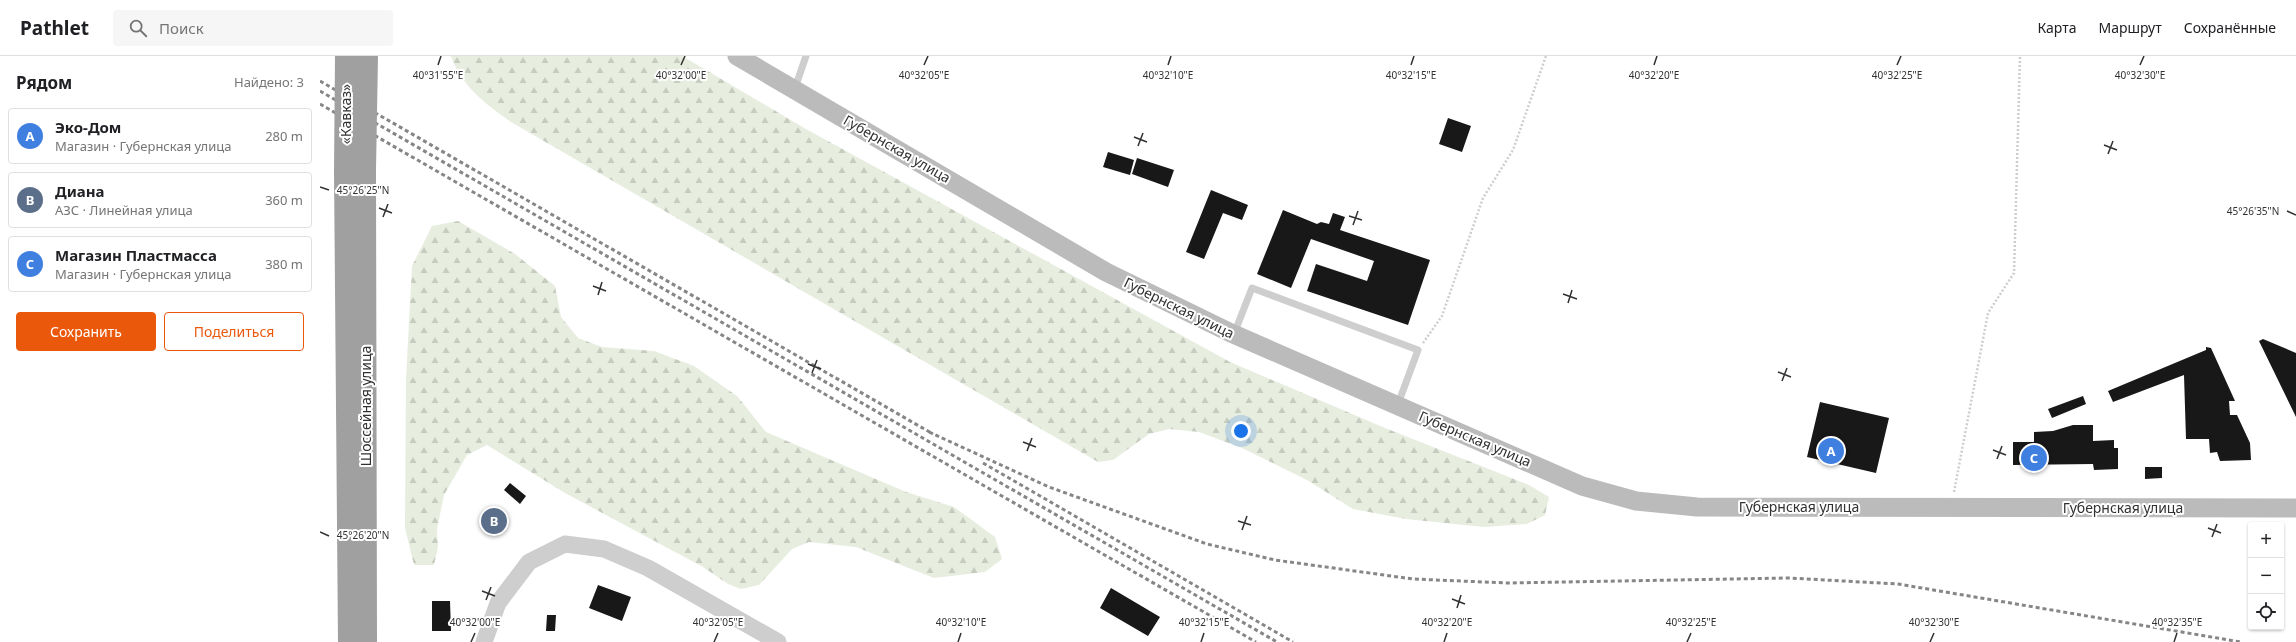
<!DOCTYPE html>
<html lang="ru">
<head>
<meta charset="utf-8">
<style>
	body { margin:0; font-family:"Noto Sans",sans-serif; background:#f6f6f6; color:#202124 }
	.controls { position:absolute; right:12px; bottom:12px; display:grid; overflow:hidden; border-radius:4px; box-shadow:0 1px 3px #0004 }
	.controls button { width:36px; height:36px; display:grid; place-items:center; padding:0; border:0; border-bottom:1px solid #e0e0e0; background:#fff; color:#202124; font:20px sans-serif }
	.you { position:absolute; left:921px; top:375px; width:14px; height:14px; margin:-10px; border:3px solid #fff; border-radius:50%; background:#1a73e8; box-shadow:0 0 0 6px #1a73e833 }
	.badge { display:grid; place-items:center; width:26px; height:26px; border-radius:50%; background:#ea580c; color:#fff; font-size:13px; font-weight:700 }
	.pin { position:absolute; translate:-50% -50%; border:2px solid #fff; box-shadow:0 1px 4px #0006 }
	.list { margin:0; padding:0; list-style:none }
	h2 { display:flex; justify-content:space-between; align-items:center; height:52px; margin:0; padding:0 16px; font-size:17px }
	h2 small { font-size:13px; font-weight:400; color:#757577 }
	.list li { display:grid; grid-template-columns:26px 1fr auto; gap:12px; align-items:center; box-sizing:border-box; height:56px; margin:0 8px 8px; padding:0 8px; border:1px solid #e0e0e0; border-radius:4px }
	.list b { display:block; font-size:15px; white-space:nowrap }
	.list p { margin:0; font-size:13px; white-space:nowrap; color:#757577 }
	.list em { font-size:13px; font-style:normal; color:#757577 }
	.actions { display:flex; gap:8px; padding:12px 16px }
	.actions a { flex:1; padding:9px 0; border:1px solid #ea580c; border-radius:4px; text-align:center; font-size:14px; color:#ea580c }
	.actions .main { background:#ea580c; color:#fff }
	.icon { flex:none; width:22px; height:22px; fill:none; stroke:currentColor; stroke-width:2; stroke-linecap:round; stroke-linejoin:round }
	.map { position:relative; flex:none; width:1976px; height:586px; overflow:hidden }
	header { display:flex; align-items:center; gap:24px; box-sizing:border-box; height:56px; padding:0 20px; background:#fff; border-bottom:1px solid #e0e0e0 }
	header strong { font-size:19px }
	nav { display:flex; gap:22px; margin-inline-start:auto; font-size:14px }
	.search { width:280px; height:36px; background:#f6f6f6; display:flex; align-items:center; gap:10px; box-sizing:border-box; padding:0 14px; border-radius:4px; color:#757577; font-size:15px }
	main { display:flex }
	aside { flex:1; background:#fff }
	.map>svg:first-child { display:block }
	.forest { fill:url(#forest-firs) }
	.building { fill:#181818 }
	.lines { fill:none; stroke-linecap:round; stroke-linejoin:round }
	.path { stroke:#cecece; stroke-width:2.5; stroke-dasharray:2 2; stroke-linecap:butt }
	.service { stroke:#cecece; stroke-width:7 }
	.tertiary { stroke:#cecece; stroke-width:17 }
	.secondary { stroke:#bbb; stroke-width:19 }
	.trunk { stroke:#a0a0a0; stroke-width:22 }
	.rail { stroke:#868686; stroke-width:3; stroke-dasharray:4 3; stroke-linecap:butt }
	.trunk-bridge { stroke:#a0a0a0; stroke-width:22 }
	.ticks { fill:none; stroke:#313131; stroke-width:1.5 }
	.labels { text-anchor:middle; stroke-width:4; stroke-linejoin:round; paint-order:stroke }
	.street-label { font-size:14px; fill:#313131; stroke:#fff }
	.ticks-label { font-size:10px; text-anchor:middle; fill:#313131; stroke:#fff; stroke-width:4; stroke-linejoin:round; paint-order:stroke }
</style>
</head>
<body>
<header>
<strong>Pathlet</strong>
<div class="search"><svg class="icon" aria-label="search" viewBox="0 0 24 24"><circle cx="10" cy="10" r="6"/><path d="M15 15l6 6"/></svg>Поиск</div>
<nav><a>Карта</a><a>Маршрут</a><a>Сохранённые</a></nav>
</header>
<main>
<aside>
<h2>Рядом<small>Найдено: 3</small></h2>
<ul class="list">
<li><span class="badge" style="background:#3f7fe0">A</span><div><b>Эко-Дом</b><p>Магазин · Губернская улица</p></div><em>280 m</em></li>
<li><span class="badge" style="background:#5c6f8a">B</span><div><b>Диана</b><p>АЗС · Линейная улица</p></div><em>360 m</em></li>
<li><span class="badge" style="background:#3f7fe0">C</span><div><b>Магазин Пластмасса</b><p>Магазин · Губернская улица</p></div><em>380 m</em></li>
</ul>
<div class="actions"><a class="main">Сохранить</a><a>Поделиться</a></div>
</aside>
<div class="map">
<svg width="1976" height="586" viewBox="0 0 1976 586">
	<defs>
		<pattern id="forest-firs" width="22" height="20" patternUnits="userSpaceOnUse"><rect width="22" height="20" fill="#e7eddf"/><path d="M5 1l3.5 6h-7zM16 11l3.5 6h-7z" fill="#c7ccc0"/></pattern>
	</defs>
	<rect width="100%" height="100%" fill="#fff"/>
	<path class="forest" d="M131 0H362L486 73 910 306 1065 372 1209 429 1229 441 1225 459 1207 468 1164 471 1086 463 1033 453 987 424 922 392 879 376 849 373 829 378 793 404 778 406 191 66C167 49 141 30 131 0Z
		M138 165 195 198 235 230 241 261 258 282 282 291 334 295 374 310 417 340 446 376 586 436 634 451 675 481 682 503 665 516 614 522 536 491 489 486 472 493 439 529 421 533 408 528 383 511 245 437 167 389 147 399 124 439 117 473 118 491 114 509H94L85 472 86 323 92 210 112 170Z"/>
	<path class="building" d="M1128 62 1151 70 1142 96 1119 88Z
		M788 96 814 104 810 119 783 111Z
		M817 102 854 114 848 131 812 118Z
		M891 134 928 149 922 164 903 157 884 203 866 196Z
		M963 154 997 168 1001 166 1009 168 1013 157 1025 161 1020 174 1110 204 1088 269 987 235 996 208 1047 225 1054 205 991 183 971 232 937 218Z
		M1943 283 1976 297V361L1939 285Z
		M1886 291 1891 292 1915 345H1909L1910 359H1917L1930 387 1931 404 1900 405 1897 396 1890 397 1889 383H1866L1864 319 1793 346 1788 335 1886 294Z
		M1763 340 1766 348 1732 362 1728 353Z
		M1500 346 1569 362 1556 417 1487 401Z
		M1753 369H1773V385L1794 384V392H1798V413L1774 414 1773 408 1693 409V386H1714V376L1733 375Z
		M1825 411H1842V422L1825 423Z
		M190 427 206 440 200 448 184 434Z
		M179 452 186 460 169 477 161 470Z
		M278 529 311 541 302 565 269 552Z
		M791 532 840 561 828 580 780 552Z
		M112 545H130L131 575H112Z
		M227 559H236L235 575H226Z"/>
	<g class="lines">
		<path class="path" d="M1103 287 1122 260 1163 142 1193 94 1226 0
			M1634 436 1668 257 1694 217 1700 0"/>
		<path class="service" d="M475 32 486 0
			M914 278 932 232 1098 294 1078 348"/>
		<path class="tertiary" d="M164 586 178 547 209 506 245 488 284 493 328 512 458 586"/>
		<path class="secondary" d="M417 0 786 216 911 277 1262 430 1316 445 1377 451 1976 452"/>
		<path class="trunk" d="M45 114 46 586
			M25 115 29 586"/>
		<path class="rail" d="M0 25 613 378
			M0 35 957 586
			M0 48 936 586
			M609 376 729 431 887 488 955 504 1093 523 1188 527 1469 522 1578 528 1921 586
			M663 407 973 586"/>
		<path class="trunk-bridge" d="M45 114 47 0
			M25 115 26 0"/>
	</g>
	<path class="ticks" d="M118 9 121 0M361 9 365 0M604 9 608 0M848 9 851 0M1091 9 1094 0M1334 9 1337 0M1577 9 1581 0M1820 9 1824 0M814 81 827 86M1784 89 1797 94M818 90 823 77M1788 98 1793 85M0 131 9 134M59 152 72 157M1967 155 1976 159M1029 160 1042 164M63 161 68 148M1033 169 1038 155M273 230 286 235M1243 238 1257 243M278 239 282 226M1248 247 1252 234M488 308 501 313M1458 316 1471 321M492 317 497 304M1462 325 1467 312M703 386 716 391M1673 394 1686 399M707 395 712 382M1677 403 1682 390M918 465 931 469M1888 472 1901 477M922 474 927 460M0 476 9 480M1892 481 1897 468M162 535 175 540M1132 543 1145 548M166 544 171 531M1137 552 1141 539M151 586 155 577M394 586 398 577M638 586 641 577M881 586 884 577M1124 586 1127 577M1367 586 1371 577M1610 586 1614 577M1854 586 1857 577"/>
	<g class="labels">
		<g class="street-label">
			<text transform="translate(26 58) rotate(-90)" y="5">«Кавказ»</text>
			<text transform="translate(577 93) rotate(30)" y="5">Губернская улица</text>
			<text transform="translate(859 252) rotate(26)" y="5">Губернская улица</text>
			<text transform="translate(46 350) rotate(-90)" y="5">Шоссейная улица</text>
			<text transform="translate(1155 383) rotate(23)" y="5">Губернская улица</text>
			<text x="1479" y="456">Губернская улица</text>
			<text x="1803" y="457">Губернская улица</text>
		</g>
	</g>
	<g class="ticks-label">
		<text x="118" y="23">40°31'55"E</text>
		<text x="361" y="23">40°32'00"E</text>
		<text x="604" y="23">40°32'05"E</text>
		<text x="848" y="23">40°32'10"E</text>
		<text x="1577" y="23">40°32'25"E</text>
		<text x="1820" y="23">40°32'30"E</text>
		<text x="1091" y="23">40°32'15"E</text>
		<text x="1334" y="23">40°32'20"E</text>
		<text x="43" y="138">45°26'25"N</text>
		<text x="1933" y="159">45°26'35"N</text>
		<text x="43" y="483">45°26'20"N</text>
		<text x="155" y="570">40°32'00"E</text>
		<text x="398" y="570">40°32'05"E</text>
		<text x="641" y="570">40°32'10"E</text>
		<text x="884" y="570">40°32'15"E</text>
		<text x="1127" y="570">40°32'20"E</text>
		<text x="1371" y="570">40°32'25"E</text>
		<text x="1614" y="570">40°32'30"E</text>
		<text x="1857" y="570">40°32'35"E</text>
	</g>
</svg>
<div class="controls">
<button>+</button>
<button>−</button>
<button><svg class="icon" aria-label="locate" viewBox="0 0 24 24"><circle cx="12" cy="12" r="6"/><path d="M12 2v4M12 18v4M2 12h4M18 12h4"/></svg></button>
</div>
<div class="you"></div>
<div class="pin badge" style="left:1511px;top:395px;background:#3f7fe0">A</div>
<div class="pin badge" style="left:174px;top:465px;background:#5c6f8a">B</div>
<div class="pin badge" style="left:1714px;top:402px;background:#3f7fe0">C</div>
</div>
</main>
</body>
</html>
